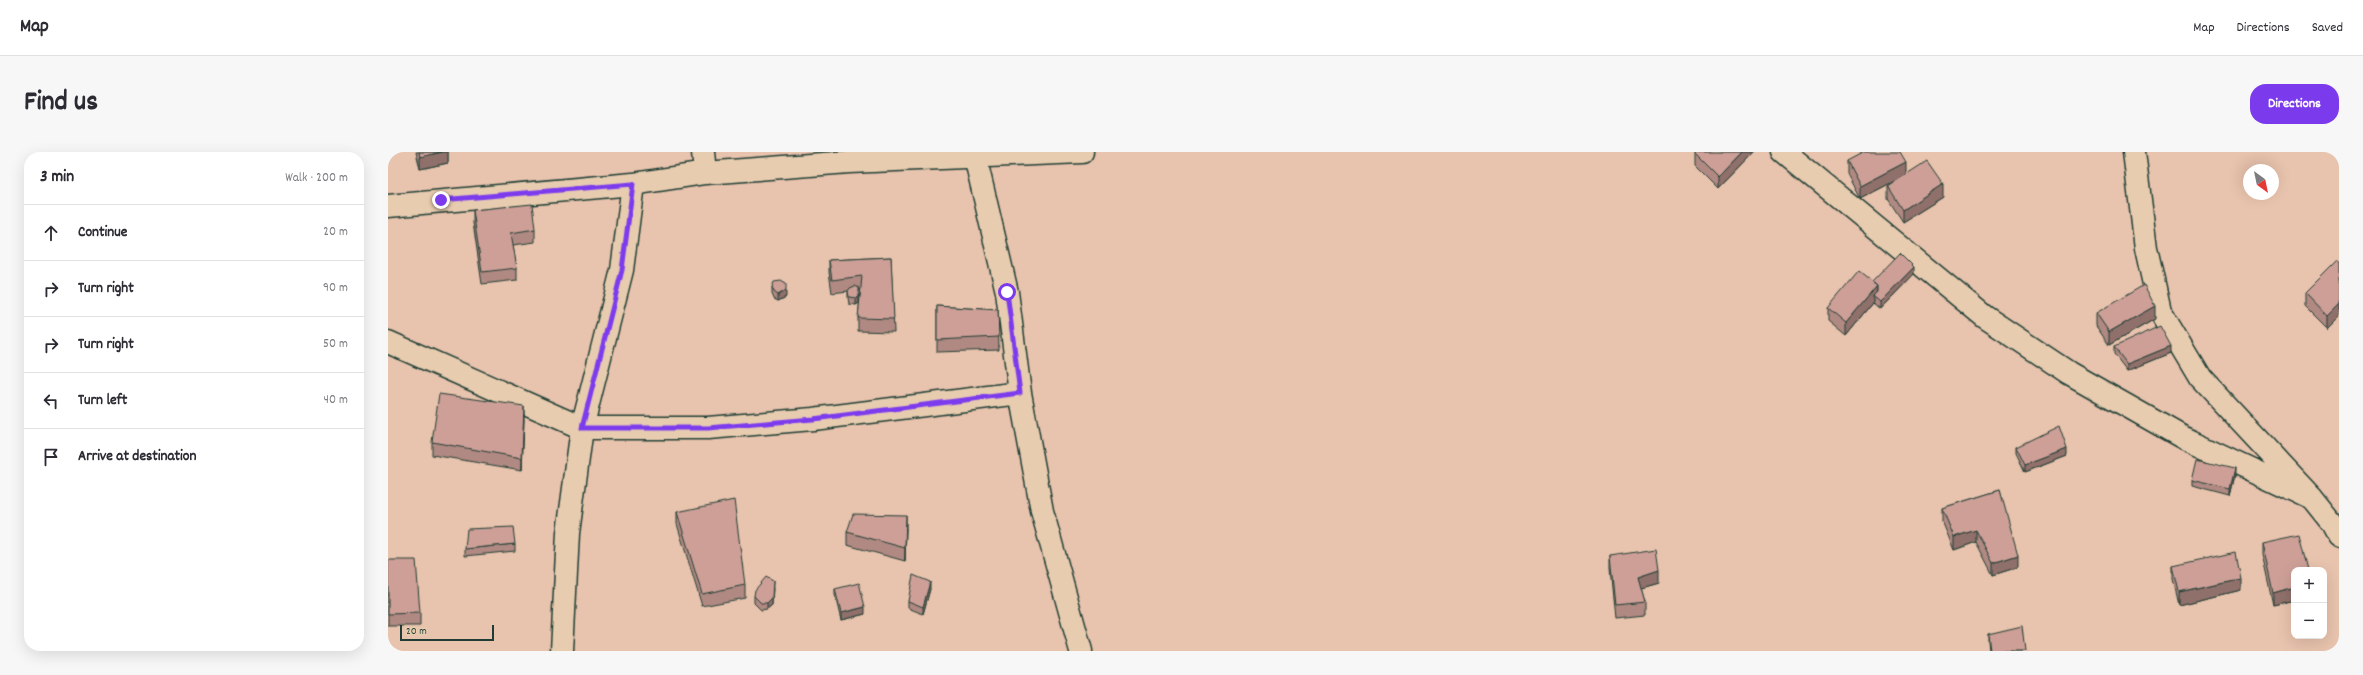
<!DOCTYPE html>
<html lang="en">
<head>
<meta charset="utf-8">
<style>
	body { margin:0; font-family:Dekko,sans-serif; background:#f7f7f7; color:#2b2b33 }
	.controls { position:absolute; right:12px; bottom:12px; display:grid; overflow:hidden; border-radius:8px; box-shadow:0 4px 16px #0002 }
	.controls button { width:36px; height:36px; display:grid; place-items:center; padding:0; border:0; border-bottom:1px solid #e1e1e2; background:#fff; color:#2b2b33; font:20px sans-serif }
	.compass { position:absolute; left:1855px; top:12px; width:36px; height:36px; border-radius:50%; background:#fff; box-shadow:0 4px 16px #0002; rotate:147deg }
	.scale { position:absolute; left:12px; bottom:10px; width:94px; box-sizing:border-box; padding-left:4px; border:2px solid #1f3d34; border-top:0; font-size:11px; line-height:14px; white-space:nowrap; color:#1f3d34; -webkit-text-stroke:3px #e8ccaf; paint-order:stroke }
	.stop { position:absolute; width:12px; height:12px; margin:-9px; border:3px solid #7c3aed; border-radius:50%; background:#fff }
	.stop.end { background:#7c3aed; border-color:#fff; box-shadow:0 1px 4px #0008 }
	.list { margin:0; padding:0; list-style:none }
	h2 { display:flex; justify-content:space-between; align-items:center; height:52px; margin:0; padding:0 16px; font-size:17px }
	h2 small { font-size:13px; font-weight:400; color:#7c7c81 }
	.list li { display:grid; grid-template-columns:26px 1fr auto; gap:12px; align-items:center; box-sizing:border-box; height:56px; padding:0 16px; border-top:1px solid #e1e1e2 }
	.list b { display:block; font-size:15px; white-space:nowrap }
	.list em { font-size:13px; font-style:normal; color:#7c7c81 }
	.icon { flex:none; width:22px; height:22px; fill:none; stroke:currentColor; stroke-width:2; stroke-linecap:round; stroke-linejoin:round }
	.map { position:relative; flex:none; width:1951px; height:499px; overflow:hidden; border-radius:16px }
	header { display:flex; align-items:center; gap:24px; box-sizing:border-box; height:56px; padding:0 20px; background:#fff; border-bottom:1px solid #e1e1e2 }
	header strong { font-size:19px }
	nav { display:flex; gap:22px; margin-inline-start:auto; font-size:14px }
	.intro { display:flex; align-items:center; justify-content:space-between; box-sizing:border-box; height:96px; padding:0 24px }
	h1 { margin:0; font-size:28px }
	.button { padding:10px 18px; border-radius:16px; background:#7c3aed; color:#fff; font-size:14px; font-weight:700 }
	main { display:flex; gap:24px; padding:0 24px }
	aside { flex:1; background:#fff; border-radius:16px; box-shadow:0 4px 16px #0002 }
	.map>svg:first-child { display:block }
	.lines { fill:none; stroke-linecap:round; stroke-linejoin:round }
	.street-casing { stroke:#1f3d34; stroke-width:25 }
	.street { stroke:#e8ccaf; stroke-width:22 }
	.wall { fill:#b08982; stroke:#1f3d34 }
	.shaded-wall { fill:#906f6a; stroke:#1f3d34 }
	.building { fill:#cd9f97; stroke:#1f3d34 }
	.route { stroke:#7c3aed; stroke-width:5 }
</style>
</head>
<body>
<header>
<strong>Map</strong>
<nav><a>Map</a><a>Directions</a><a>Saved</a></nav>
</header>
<div class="intro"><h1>Find us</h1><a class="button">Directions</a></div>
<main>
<aside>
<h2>3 min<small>Walk · 200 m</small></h2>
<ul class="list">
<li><svg class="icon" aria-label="ahead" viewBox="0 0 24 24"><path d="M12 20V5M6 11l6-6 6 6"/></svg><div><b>Continue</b></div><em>20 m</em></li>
<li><svg class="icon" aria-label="right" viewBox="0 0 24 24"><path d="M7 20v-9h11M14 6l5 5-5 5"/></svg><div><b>Turn right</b></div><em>90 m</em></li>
<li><svg class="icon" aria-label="right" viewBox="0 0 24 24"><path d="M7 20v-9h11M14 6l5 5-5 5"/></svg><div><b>Turn right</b></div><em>50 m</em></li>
<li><svg class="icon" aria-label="left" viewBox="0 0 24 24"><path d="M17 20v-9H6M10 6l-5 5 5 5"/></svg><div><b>Turn left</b></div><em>40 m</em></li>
<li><svg class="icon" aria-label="arrive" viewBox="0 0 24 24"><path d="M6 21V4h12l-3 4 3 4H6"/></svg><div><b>Arrive at destination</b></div></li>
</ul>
</aside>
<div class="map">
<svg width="1951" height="499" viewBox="0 0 1951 499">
	<rect width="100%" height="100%" fill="#e8c3ad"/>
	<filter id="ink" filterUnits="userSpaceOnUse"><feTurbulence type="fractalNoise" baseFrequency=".025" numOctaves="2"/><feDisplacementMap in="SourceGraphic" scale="8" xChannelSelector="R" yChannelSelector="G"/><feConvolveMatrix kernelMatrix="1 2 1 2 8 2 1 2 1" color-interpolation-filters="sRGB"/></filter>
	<g filter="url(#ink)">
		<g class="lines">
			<g class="street-casing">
				<path id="street" d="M315 0 317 21
					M586 0 619 140 632 241 654 359 693 499
					M1396 0 1597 165 1681 221 1794 285 1924 346
					M1746 0 1758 96 1772 159 1812 226 1924 346 1944 371 1951 384
					M0 54 245 32 317 21 461 10 694 0
					M0 190 194 276H320L425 267 632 241
					M174 499 180 381 194 276 234 118 245 32"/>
			</g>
			<use href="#street" class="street"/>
		</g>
		<path class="wall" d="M28 0H60V11L32 17Z
			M1366 0 1330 37 1307 14V2Z
			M1459 9 1518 23 1555 45 1515 70 1500 47V34L1516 24 1472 47 1459 22Z
			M85 58 147 77V90L125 93 129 116V128L94 132 85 71Z
			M503 105 506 180 470 179V166L473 137 471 138V151L468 153 461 152 460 146V139L444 141 441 120V108Z
			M1951 112 1939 176 1917 154V141Z
			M1526 122 1492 157 1485 151 1458 184 1440 169V156Z
			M384 135 398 145 390 149 386 147 384 142Z
			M549 154 610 158 611 198 549 200Z
			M1708 161 1767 167 1721 193 1708 174Z
			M1726 195 1783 201 1739 219 1726 202Z
			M136 267 134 318 44 303V290Z
			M1628 295 1679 304 1637 320 1628 301Z
			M1847 323 1842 344 1804 334V328Z
			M1612 338 1630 415 1605 423 1588 390 1566 398 1554 369V356Z
			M289 360 357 433V446L314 454 289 372Z
			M518 376 517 409 459 393V380Z
			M1874 390 1906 418V448L1885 453 1874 403Z
			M127 392V399L77 404V397Z
			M1222 404 1271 431 1253 436 1257 450V463L1227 466 1222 417Z
			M0 408 32 461V474H0Z
			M1785 414 1853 438 1791 453 1785 427Z
			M385 436 384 453 379 457 373 458 366 451V444Z
			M447 437 477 462 453 468 447 444Z
			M542 437 535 462 520 456V449Z
			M1600 482 1637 499H1601L1600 489Z"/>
		<path class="shaded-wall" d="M54 0H60V11L32 17V5Z
			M1354 0H1366L1330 37V25Z
			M1518 10V23L1472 47V34Z
			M1555 32V45L1515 70V58Z
			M1526 115V122L1492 157V150Z
			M1489 134V147L1485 144V151L1458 184V171Z
			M398 138V145L390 149V143Z
			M471 144V151L468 153V146Z
			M1951 152V164L1939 176V164Z
			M1767 154V167L1721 193V180Z
			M1783 194V201L1739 219V212Z
			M136 254V267L134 318V306Z
			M1679 297V304L1637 320V313Z
			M1847 316V323L1842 344V337Z
			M518 363V376L517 409V396Z
			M1588 378V390L1566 398V385Z
			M1630 403V415L1605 423V411Z
			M1271 418V431L1250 437V425Z
			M1853 426V438L1791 453V440Z
			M385 429 384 453 379 457V451Z
			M542 430V437L535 462V455Z
			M1906 435V448L1885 453V441Z
			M477 455V462L453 468V461Z"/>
		<path class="building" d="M31 0H54L32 5Z
			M1308 0H1354L1330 25 1307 2Z
			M1476 0H1512L1518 10 1472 34 1459 9Z
			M1539 9 1555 32 1515 58 1500 34Z
			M144 52 147 77 123 81 129 116 94 120 85 58Z
			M1512 101 1526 115 1492 150 1485 144 1489 140V134L1484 130Z
			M503 105 506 167 470 166 474 124 444 128 441 108Z
			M1949 109 1951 112V152L1939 164 1917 141Z
			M1471 119 1489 134 1458 171 1440 156Z
			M393 129 398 132V138L390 143 386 140 384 135 386 130Z
			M1756 133 1767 154 1721 180 1708 161Z
			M467 134 471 136V144L468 146 461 145 460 139 462 136Z
			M549 154 610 158 611 185 549 188Z
			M1772 174 1783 194 1739 212 1726 195Z
			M51 242 136 254 134 306 44 290Z
			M1671 274 1679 297 1637 313 1628 295Z
			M1809 307 1847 316 1842 337 1804 328Z
			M1612 338 1630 403 1605 411 1588 378 1566 385 1554 356Z
			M346 348 357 433 314 442 289 360Z
			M465 362 518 363 517 396 459 380Z
			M125 375 127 392 77 397 79 377Z
			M1911 382 1920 418H1906V435L1885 441 1874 390Z
			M1268 397 1271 418 1250 425 1257 450 1227 453 1222 404Z
			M1848 400 1853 426 1791 440 1785 414Z
			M0 408H28L32 461 0 462Z
			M525 423 542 430 535 455 520 449Z
			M378 425 385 429 384 446 379 451H373L366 444 367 438Z
			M471 431 477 455 453 461 447 437Z
			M1634 474 1637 499H1602L1600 482Z"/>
	</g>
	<g class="lines" filter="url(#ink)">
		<path class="route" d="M53 48 245 32 234 118 194 276H320L425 267 632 241 619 140"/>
	</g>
</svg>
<div class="controls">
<button>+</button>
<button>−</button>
</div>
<svg class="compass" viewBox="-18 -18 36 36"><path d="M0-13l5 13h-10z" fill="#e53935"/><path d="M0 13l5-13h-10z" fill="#7c7c81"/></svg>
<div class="scale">20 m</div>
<div class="stop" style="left:619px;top:140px"></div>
<div class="stop end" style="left:53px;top:48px"></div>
</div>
</main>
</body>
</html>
